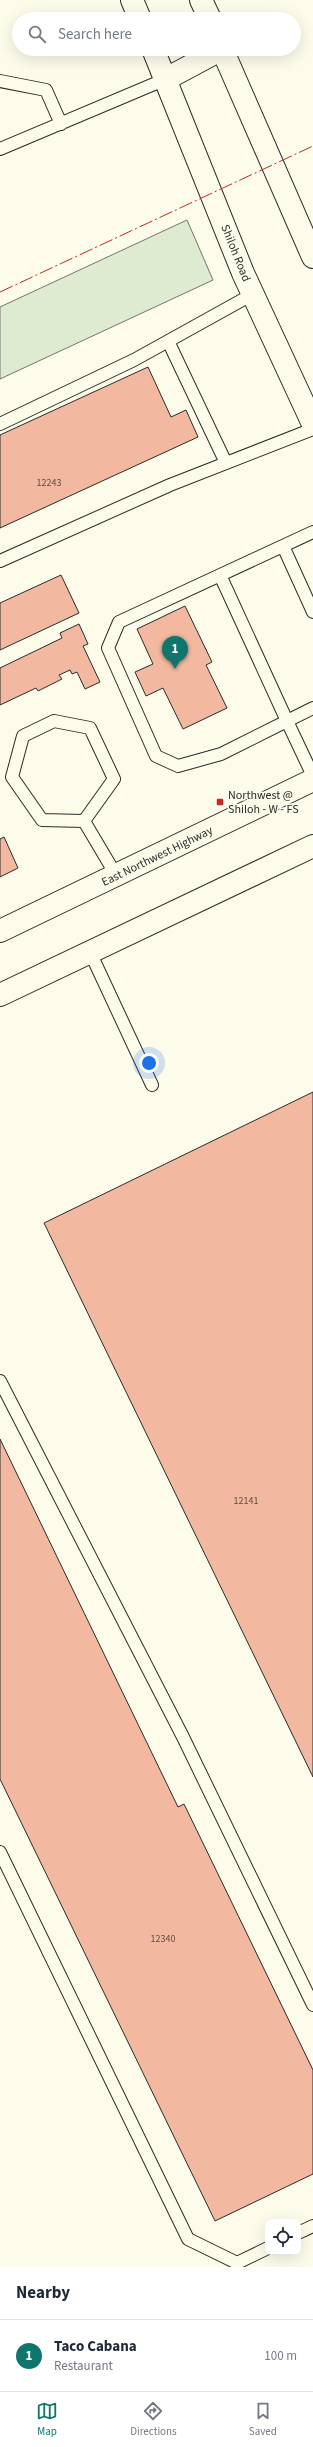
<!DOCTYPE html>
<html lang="en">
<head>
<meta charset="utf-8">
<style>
	body { margin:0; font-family:"Source Sans 3",sans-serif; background:#f6f6f7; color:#1f2937 }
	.controls { position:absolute; right:12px; bottom:12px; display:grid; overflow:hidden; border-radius:8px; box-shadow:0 4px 16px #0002 }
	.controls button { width:36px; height:36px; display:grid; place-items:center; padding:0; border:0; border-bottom:1px solid #e0e1e3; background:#fff; color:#1f2937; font:20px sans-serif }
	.you { position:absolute; left:149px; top:1063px; width:14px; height:14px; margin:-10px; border:3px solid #fff; border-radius:50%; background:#1a73e8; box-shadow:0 0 0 6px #1a73e833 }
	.badge { display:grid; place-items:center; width:26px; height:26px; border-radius:50%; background:#0f766e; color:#fff; font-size:13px; font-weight:700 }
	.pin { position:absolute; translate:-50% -33px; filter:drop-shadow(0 1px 2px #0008) }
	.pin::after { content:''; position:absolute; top:21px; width:14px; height:12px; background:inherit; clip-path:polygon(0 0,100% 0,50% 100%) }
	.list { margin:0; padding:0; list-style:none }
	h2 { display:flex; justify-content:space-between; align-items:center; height:52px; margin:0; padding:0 16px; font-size:17px }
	h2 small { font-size:13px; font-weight:400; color:#747a83 }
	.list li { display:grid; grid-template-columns:26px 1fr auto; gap:12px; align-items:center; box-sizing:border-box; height:72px; padding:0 16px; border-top:1px solid #e0e1e3 }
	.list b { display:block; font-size:15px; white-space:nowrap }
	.list p { margin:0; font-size:13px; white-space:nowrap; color:#747a83 }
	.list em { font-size:13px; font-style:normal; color:#747a83 }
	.icon { flex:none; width:22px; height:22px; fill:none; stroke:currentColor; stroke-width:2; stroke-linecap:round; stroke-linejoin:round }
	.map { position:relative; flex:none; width:313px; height:2267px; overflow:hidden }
	.search { position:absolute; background:#fff; box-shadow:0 4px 16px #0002; left:12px; right:12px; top:12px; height:44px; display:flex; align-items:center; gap:10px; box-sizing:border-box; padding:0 14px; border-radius:22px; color:#747a83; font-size:15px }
	.sheet { height:124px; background:#fff }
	nav { display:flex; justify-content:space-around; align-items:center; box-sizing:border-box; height:56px; border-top:1px solid #e0e1e3; background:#fff; font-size:11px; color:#747a83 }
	nav a { display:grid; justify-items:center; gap:2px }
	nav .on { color:#0f766e }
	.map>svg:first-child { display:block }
	.green { fill:#deebd1; stroke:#74746e }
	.building { fill:#f2b8a0; stroke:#2b2b2b }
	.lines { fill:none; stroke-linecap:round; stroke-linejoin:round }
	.service-casing { stroke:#2b2b2b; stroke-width:14 }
	.secondary-casing { stroke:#2b2b2b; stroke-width:24 }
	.service { stroke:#fdfbea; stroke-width:12 }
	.secondary { stroke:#fdfbea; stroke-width:22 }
	.power { stroke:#c62828; stroke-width:1; stroke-dasharray:14 3 2 3; stroke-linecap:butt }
	.poi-dot { fill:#c62828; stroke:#fdfbea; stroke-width:1.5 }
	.labels { text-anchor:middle; stroke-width:3; stroke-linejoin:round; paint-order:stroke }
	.number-label { font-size:10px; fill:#5d4e48 }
	.street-label { font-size:12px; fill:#2b2b2b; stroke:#fdfbea }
	.poi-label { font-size:12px; fill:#2b2b2b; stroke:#fdfbea; text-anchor:start }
</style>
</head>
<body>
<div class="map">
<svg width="313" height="2267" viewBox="0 0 313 2267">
	<rect width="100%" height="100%" fill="#fdfbea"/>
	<path class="green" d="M187 220 213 280 0 379V307Z"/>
	<path class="building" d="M148 367 171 417 186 410 198 437 0 528V435Z
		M61 575 79 613 0 650V603Z
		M185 606 212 662 206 665 227 708 183 729 163 688 146 696 135 672 153 664 137 629Z
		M79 624 88 644 83 646 100 682 85 689 77 672 72 674 70 670 59 675 62 679 38 691 36 688 0 705V668L62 638 60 633Z
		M4 837 18 868 0 877V839Z
		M313 1092V1777L44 1223Z
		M0 1439 178 1807 184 1804 313 2070V2174L215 2221 0 1779Z"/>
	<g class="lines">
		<g class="service-casing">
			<path id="service" d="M0 81 46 90 61 124
				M0 149 166 79
				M168 341 226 463
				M0 424 134 360 253 294
				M313 532 119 622 108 648 156 756 178 766 221 754 287 721 313 776
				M283 546 313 612
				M0 561 170 485 313 429
				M220 575 287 721 313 708
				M84 821 114 779 90 728 54 721 23 736 12 777 42 820 84 821 116 875
				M90 952 152 1085
				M0 1381 183 1737 313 2005
				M0 1852 188 2239 237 2263 268 2248
				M298 2233 313 2226"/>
		</g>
		<g class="secondary-casing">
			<path id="secondary" d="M132 0 140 19
				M201 0 210 19
				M153 49 243 273 313 424
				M222 49 313 257
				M166 79 222 49
				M0 931 313 780
				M0 995 313 846"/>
		</g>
		<use href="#service" class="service"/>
		<use href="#secondary" class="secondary"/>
		<path class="power" d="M0 292 313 146"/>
	</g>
	<rect class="poi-dot" x="216" y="798" width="8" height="8" rx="2"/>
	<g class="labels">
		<g class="number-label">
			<text x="49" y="486">12243</text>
			<text x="246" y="1504">12141</text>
			<text x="163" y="1942">12340</text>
		</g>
		<g class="street-label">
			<text transform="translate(236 253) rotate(68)" y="4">Shiloh Road</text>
			<text transform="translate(157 856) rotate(-26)" y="4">East Northwest Highway</text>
		</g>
		<g class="poi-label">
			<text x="228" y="799">Northwest @<tspan x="228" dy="14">Shiloh - W - FS</tspan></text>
		</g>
	</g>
</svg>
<div class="controls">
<button><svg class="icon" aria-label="locate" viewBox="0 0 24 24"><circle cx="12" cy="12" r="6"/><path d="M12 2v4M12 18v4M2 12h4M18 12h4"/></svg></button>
</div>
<div class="you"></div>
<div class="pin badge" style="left:175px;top:669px">1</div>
<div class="search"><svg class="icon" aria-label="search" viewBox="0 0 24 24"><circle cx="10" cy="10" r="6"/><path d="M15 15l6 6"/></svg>Search here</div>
</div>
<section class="sheet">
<h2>Nearby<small></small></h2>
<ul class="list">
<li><span class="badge">1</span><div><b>Taco Cabana</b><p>Restaurant</p></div><em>100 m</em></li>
</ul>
</section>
<nav>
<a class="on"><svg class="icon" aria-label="map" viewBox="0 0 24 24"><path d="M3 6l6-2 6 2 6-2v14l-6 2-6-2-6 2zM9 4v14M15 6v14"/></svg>Map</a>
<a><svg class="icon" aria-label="directions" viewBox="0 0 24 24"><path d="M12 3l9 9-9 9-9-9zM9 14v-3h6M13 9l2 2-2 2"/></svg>Directions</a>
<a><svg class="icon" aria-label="saved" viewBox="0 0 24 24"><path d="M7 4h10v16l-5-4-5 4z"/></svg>Saved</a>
</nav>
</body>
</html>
